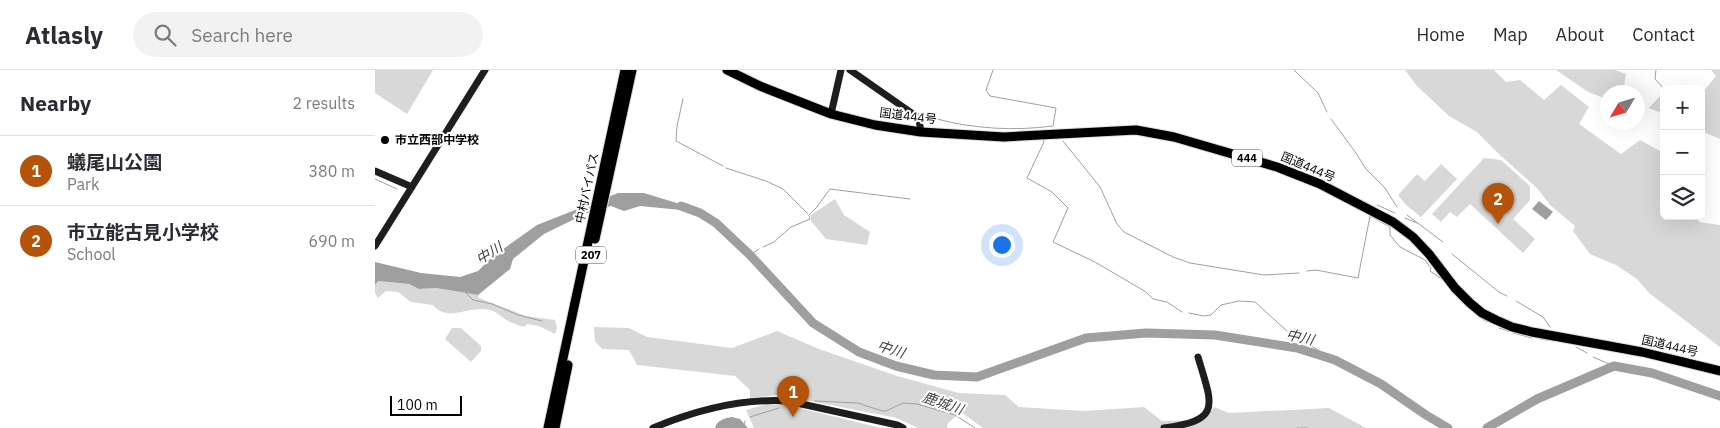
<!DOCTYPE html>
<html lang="en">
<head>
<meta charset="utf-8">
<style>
	body { margin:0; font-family:"IBM Plex Sans","Noto Sans JP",sans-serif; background:#f2f2f3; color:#2b2b33 }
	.controls { position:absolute; right:15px; top:15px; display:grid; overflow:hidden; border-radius:8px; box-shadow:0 5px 20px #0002 }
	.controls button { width:45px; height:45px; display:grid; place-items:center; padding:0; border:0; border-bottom:1px solid #e1e1e2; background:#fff; color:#2b2b33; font:25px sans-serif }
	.compass { position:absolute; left:1225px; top:15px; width:45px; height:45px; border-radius:50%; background:#fff; box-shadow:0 5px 20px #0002; rotate:232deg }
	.scale { position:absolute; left:15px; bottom:12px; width:72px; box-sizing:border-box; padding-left:5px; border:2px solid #000; border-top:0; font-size:14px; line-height:18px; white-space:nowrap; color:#000; -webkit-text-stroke:4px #fff; paint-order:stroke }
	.you { position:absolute; left:626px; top:174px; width:18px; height:18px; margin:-12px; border:4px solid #fff; border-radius:50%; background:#1a73e8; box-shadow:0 0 0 8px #1a73e833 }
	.badge { display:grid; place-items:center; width:32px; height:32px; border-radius:50%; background:#b45309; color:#fff; font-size:16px; font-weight:700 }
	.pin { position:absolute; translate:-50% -41px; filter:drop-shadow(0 1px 2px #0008) }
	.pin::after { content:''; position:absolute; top:26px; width:18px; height:15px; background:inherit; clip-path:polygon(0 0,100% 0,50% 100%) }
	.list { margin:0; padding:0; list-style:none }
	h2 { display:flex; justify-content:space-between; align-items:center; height:65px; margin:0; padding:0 20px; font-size:21px }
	h2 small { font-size:16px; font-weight:400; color:#7c7c81 }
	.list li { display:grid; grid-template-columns:32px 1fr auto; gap:15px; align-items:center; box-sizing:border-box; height:70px; padding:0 20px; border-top:1px solid #e1e1e2 }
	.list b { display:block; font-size:19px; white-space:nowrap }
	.list p { margin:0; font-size:16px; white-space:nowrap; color:#7c7c81 }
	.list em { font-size:16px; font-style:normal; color:#7c7c81 }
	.icon { flex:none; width:28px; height:28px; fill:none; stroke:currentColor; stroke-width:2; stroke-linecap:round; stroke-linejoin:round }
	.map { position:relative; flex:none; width:1345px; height:358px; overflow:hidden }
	header { display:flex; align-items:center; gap:30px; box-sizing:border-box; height:70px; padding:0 25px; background:#fff; border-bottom:1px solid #e1e1e2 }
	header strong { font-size:24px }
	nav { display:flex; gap:28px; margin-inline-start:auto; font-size:18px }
	.search { width:350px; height:45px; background:#f2f2f3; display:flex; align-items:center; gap:12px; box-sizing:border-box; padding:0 18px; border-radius:28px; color:#7c7c81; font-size:19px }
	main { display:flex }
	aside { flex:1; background:#fff }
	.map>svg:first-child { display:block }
	.green { fill:#d8d8d8 }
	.water { fill:#9f9f9f }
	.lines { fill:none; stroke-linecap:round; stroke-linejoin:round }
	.stream { stroke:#9f9f9f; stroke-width:1 }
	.river { stroke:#9f9f9f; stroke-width:9 }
	.highway-casing { stroke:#dbdbdb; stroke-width:11 }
	.secondary { stroke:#1e1e1e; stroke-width:7 }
	.highway { stroke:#000; stroke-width:9 }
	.poi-dot { fill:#000; stroke:#fff; stroke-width:2 }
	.labels { text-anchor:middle; stroke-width:4; stroke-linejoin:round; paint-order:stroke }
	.shield { fill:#fff; stroke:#4c4c4c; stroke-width:1 }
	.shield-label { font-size:11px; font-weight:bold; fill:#000 }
	.street-label { font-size:12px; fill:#000; stroke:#fff }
	.poi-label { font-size:12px; font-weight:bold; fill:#000; stroke:#fff; text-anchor:start }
	.water-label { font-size:14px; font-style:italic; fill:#404040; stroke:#fff }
</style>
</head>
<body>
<header>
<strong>Atlasly</strong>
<div class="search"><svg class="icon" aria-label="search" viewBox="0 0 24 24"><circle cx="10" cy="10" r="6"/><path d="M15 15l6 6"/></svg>Search here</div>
<nav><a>Home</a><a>Map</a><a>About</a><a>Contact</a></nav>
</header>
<main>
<aside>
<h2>Nearby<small>2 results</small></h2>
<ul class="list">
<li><span class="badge">1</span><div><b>蟻尾山公園</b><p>Park</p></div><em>380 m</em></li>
<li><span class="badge">2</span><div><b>市立能古見小学校</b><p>School</p></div><em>690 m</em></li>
</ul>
</aside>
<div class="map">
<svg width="1345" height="358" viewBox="0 0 1345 358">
	<rect width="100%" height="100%" fill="#fff"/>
	<path class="green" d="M0 0H58L32 44 0 23Z
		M1030 0H1119L1131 12 1145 10 1169 30 1186 15 1214 37 1204 54 1246 84 1265 70 1289 83V146H1322L1324 152 1345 155V277L1274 223 1262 209 1241 195 1215 184 1198 161 1200 156 1175 135 1162 118 1125 85 1102 62 1074 46 1041 15Z
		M1181 0H1240L1251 4 1248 22H1232V29L1213 22Z
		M1336 0H1345V69L1326 61V24L1341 6Z
		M1286 25 1289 28V44L1274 38Z
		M1109 88 1126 90 1155 116V130L1138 149 1160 169 1148 183 1095 134 1082 147 1075 142 1066 152 1057 144Z
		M1066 94 1082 109 1046 147 1030 134 1023 125 1042 104 1050 111Z
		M460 129 469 145 495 162 492 175 451 169 436 151V145Z
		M3 211 34 214 44 219 61 218 103 225 104 228 151 246 180 250 182 258 180 264 164 256 152 254 150 257C145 256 140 254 135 252 129 249 124 244 118 241 97 233 74 254 58 235L36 232 23 222 11 221 3 228 0 223V215Z
		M219 257 254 258 272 267 357 278 402 261 444 279 522 306 584 323 630 325 644 337 709 341 769 337 787 351 829 350 839 337 854 343 954 338 991 358H608L586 342 573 353 572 358H543L522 348 404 325 375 328V320L360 306 262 295 254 280 227 279 220 271Z
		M77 258H86L106 276V281L96 292 70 269Z
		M392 334 416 336 506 358H379L371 340Z"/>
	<path class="water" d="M243 123H269L318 138 316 141 265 136 249 141 236 136 212 143 169 164 138 189 135 199 103 225 61 218 44 219 34 214 3 211 0 215V192L46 203 85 207 103 201 117 187 162 155Z
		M1164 131 1178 142 1171 150 1157 139Z
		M357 347 365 349 373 358H340C342 350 350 348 357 347Z"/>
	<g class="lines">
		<path class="stream" d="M919 0 943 23 952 42
			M1281 0 1280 9 1289 19
			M308 29 302 56 301 71 348 96
			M562 49C599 59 640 61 678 56L681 38 615 26 611 20 618 0
			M956 49 981 83 991 99 1010 118 1022 137
			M668 68 669 72 652 108 677 122 693 138 678 172 720 192 771 222 778 229 792 232 807 242
			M688 71 725 117 742 154 749 162 798 187 815 193 889 205 924 203
			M351 98 391 111 408 119 433 144
			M0 109 22 119
			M1002 135 1020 143
			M1032 145 1068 172
			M1030 148 1042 153
			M388 177 399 172 416 157 435 149 434 145 441 138 455 119 535 129
			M1077 184 1124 222 1132 226
			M375 185 384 179
			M932 201 941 200 983 208 995 146 1015 157V165L1025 177 1050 190 1056 198 1055 201 1068 210
			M90 222 98 230 117 234 143 245 167 251
			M1081 226 1092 237
			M1141 231 1168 247 1175 257
			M814 243 829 246 836 245 846 235 864 231 880 232 912 261
			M1100 244 1112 252
			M1124 258 1133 261
			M1138 263 1157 268
			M912 268 926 270 960 290
			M1165 269 1178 271
			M1186 272 1198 274
			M1201 277 1212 283
			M1218 287 1239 296
			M440 331 483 333 507 341H511L528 333 542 334 580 345 600 358
			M375 347 404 338
			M368 358 370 351
			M922 358H933"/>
		<path class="river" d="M306 136 325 143 341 153 375 185 438 253 484 282 521 296 559 305 602 307 711 268 771 263 840 265 922 278 960 290 1006 314 1051 345 1073 358
			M1112 358 1162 329 1239 296 1277 303 1345 326"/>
		<g class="highway-casing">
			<path id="highway" d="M352 0 385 16 456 44 500 55 546 62 629 67 761 60 799 67 902 97 945 114 1018 152 1038 167 1054 184 1080 218 1095 233 1107 243 1121 250 1137 257 1157 262 1267 282 1345 301
				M220 169 257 0
				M173 358 250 0
				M180 358 193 295"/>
		</g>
		<path class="secondary" d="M475 0 541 46 544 50 546 62
			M456 44 466 0
			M0 101 37 117
			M0 176 110 0
			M278 358C321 340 366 328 413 331L522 355 528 358
			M789 358C848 350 837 335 823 287"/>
		<use href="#highway" class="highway"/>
	</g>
	<circle class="poi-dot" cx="10" cy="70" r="5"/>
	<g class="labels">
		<g class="shield">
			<rect x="857" y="79.5" width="30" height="17" rx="4"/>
			<rect x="201" y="176.5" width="30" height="17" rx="4"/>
		</g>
		<g class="shield-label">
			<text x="872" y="92">444</text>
			<text x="216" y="189">207</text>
		</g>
		<g class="street-label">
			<text transform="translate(533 46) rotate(7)" y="4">国道444号</text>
			<text transform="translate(933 97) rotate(23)" y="4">国道444号</text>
			<text transform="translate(212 118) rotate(-78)" y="4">中村バイパス</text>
			<text transform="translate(1295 276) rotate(13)" y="4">国道444号</text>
		</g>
		<g class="poi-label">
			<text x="20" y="74">市立西部中学校</text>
		</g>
		<g class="water-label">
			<text transform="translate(114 183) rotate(-32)" y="5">中川</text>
			<text transform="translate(925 267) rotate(13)" y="5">中川</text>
			<text transform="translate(516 279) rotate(18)" y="5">中川</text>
			<text transform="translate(568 333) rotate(19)" y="5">鹿城川</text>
		</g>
	</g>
</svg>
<div class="controls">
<button>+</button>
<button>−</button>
<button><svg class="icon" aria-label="layers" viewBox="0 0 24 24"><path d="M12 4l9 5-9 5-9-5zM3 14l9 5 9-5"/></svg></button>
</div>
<svg class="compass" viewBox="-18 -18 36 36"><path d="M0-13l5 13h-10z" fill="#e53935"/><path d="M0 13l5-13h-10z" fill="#7c7c81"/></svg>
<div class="scale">100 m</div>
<div class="you"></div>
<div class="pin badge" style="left:418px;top:347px">1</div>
<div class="pin badge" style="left:1123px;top:154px">2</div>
</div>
</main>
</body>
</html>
